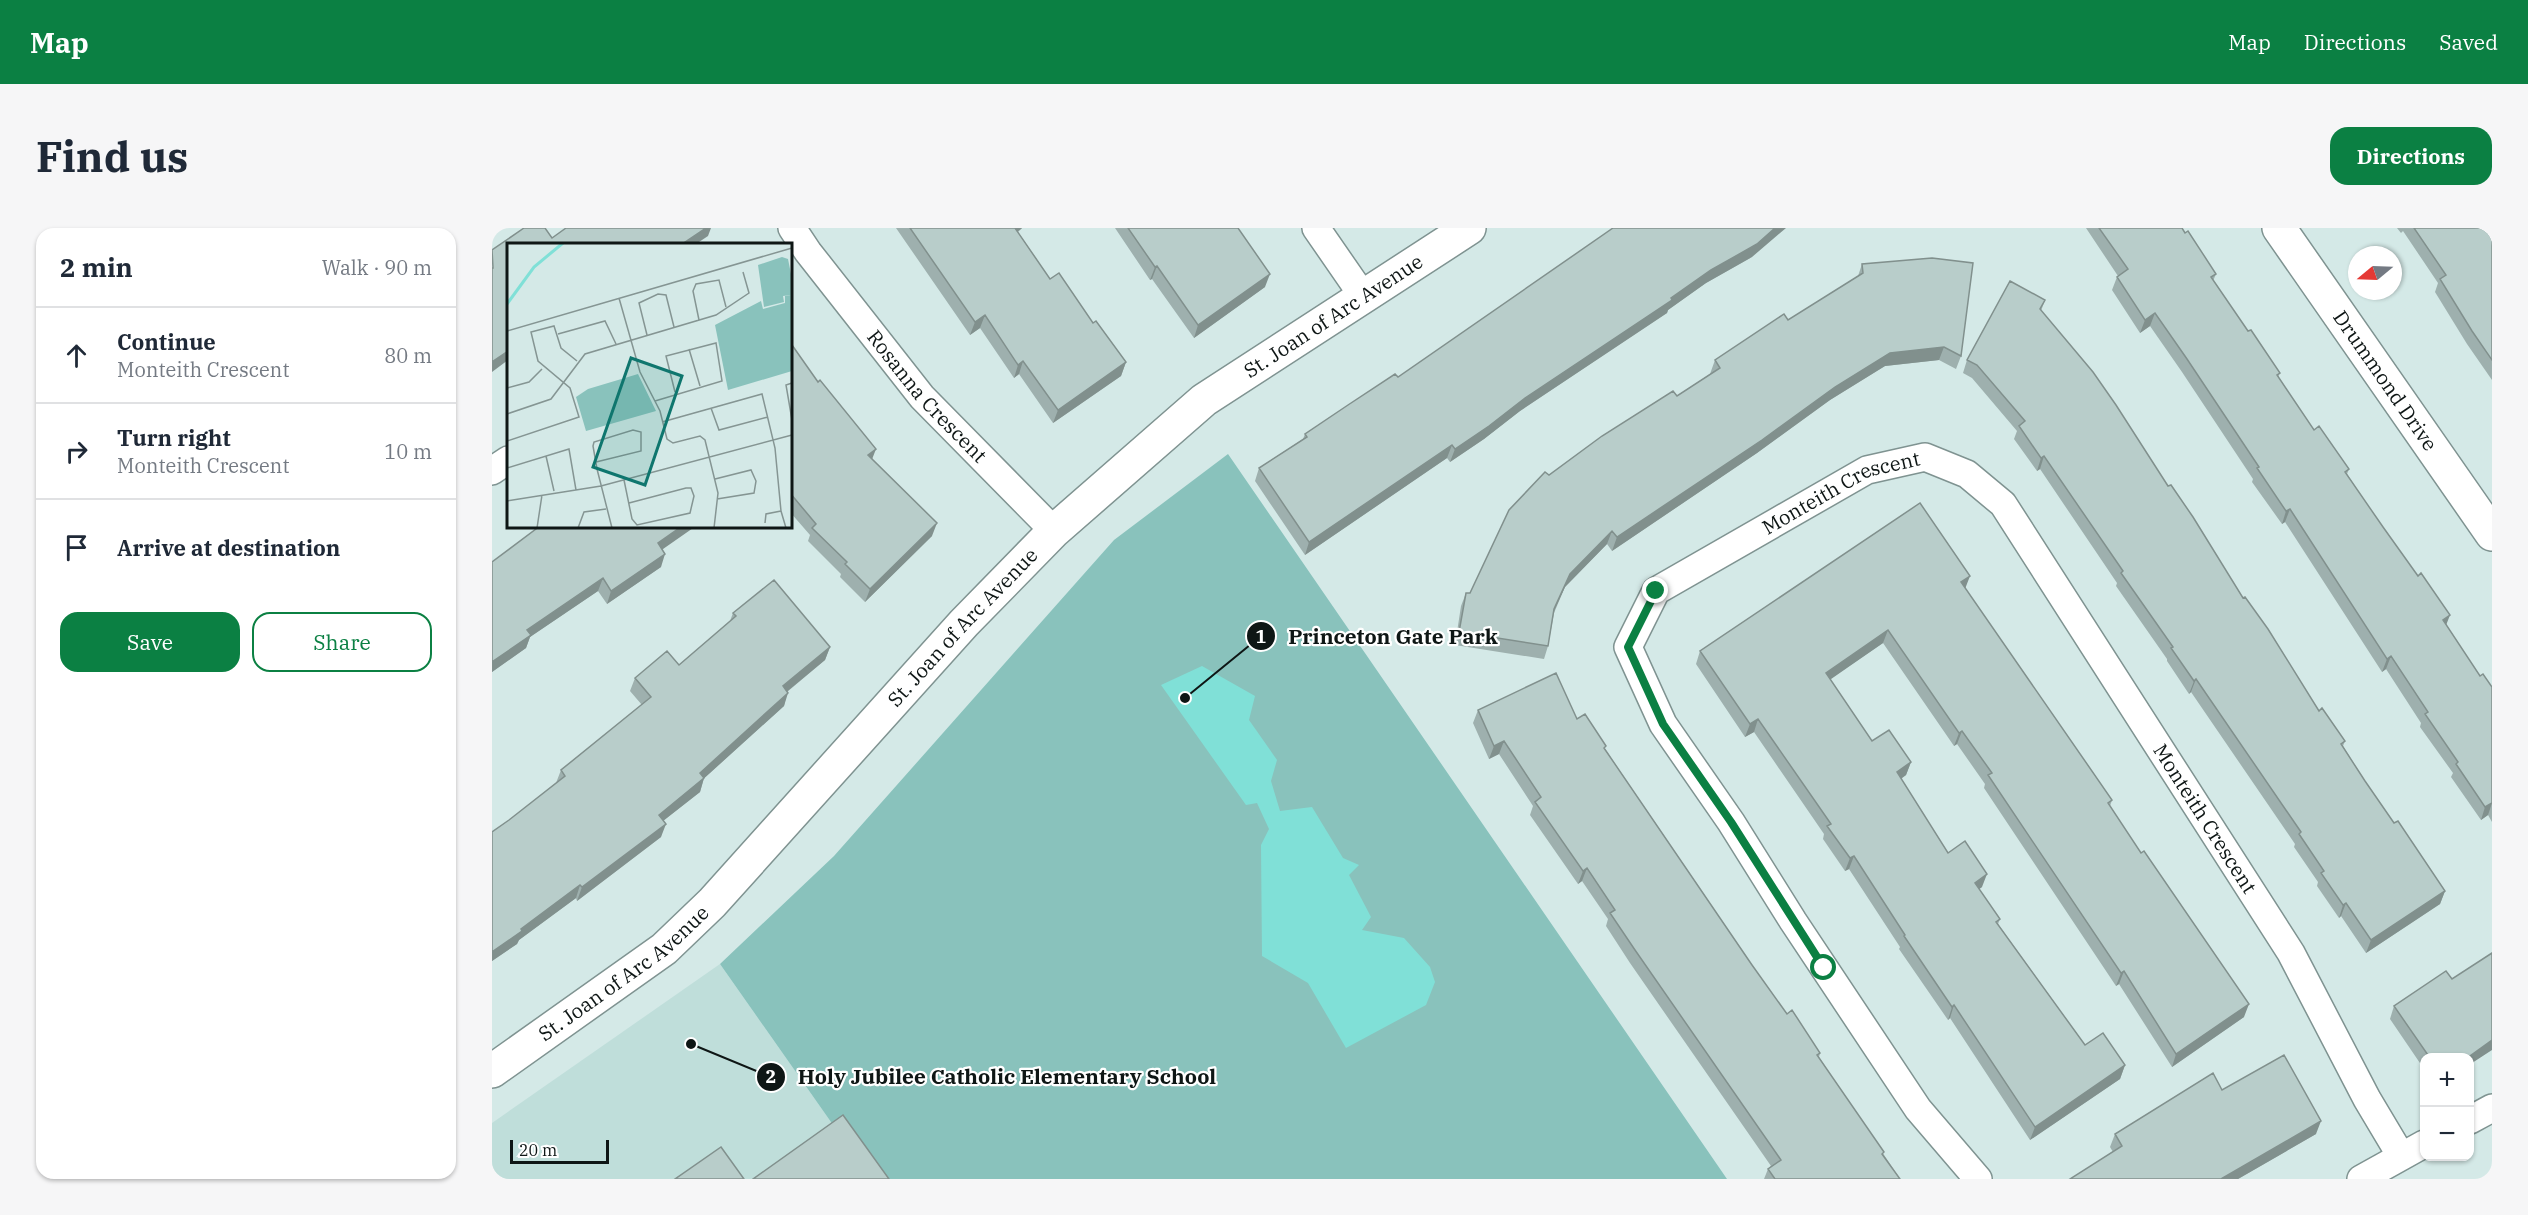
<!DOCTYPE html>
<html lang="en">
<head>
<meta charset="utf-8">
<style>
	body { margin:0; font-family:"IBM Plex Serif",serif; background:#f6f6f7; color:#1f2937 }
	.controls { position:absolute; right:18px; bottom:18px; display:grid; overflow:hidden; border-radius:12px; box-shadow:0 2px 4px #0004 }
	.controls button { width:54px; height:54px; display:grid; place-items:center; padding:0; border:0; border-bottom:2px solid #e0e1e3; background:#fff; color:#1f2937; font:30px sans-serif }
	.compass { position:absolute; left:1856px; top:18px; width:54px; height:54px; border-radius:50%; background:#fff; box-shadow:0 2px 4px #0004; rotate:251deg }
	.scale { position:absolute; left:18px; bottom:15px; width:99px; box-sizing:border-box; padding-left:6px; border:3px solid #0e1615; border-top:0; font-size:16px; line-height:21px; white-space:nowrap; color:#0e1615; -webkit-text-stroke:4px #fff; paint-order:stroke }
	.stop { position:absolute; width:18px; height:18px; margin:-14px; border:4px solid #0b8043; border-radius:50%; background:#fff }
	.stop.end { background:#0b8043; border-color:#fff; box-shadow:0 2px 6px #0008 }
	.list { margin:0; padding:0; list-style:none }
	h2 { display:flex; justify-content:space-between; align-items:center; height:78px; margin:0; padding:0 24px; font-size:26px }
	h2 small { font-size:20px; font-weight:400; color:#747a83 }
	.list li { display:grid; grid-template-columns:39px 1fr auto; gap:18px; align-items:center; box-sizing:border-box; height:96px; padding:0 24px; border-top:2px solid #e0e1e3 }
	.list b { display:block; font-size:22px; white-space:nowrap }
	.list p { margin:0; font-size:20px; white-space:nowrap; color:#747a83 }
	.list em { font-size:20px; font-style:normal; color:#747a83 }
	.actions { display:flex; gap:12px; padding:18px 24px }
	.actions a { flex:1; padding:14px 0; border:2px solid #0b8043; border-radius:18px; text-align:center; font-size:21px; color:#0b8043 }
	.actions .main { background:#0b8043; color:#fff }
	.icon { flex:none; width:33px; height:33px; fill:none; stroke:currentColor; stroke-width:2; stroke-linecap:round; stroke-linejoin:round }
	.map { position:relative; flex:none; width:2000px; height:951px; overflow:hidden; border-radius:18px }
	header { display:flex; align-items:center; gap:36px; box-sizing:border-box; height:84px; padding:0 30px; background:#0b8043; color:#fff }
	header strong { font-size:28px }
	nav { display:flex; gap:33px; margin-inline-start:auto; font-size:21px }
	.intro { display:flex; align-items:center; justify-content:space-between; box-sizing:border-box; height:144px; padding:0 36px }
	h1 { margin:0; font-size:42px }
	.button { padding:15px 27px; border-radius:18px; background:#0b8043; color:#fff; font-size:21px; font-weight:700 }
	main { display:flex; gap:36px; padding:0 36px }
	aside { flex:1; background:#fff; border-radius:18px; box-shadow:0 2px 4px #0004 }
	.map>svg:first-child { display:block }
	.built { fill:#bfdeda }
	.green { fill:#89c2bc }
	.water { fill:#80e0d7 }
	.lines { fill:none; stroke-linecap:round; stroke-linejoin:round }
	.minor-casing { stroke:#7f9391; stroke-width:30 }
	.tertiary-casing { stroke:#7f9391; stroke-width:36 }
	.minor { stroke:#fff; stroke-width:27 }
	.tertiary { stroke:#fff; stroke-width:33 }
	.wall { fill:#9eb0ae }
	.shaded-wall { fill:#81908d }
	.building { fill:#b8cdca; stroke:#81908d; stroke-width:1.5 }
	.route { stroke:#0b8043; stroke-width:8 }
	.labels { text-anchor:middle; stroke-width:4.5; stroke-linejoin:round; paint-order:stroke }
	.street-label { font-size:20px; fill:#0e1615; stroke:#fff }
	.inset-river { fill:none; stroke:#80e0d7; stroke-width:3 }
	.inset-road { fill:none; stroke:#859593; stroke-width:1.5 }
	.view { fill:#0f766e; fill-opacity:0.15; stroke:#0f766e; stroke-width:3 }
	.inset-edge { fill:none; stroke:#0e1615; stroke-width:3 }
	.leader { fill:none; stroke:#0e1615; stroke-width:2 }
	.callout-dot { fill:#0e1615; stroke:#fff; stroke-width:2 }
	.mark-label { font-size:18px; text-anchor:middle; font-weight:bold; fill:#fff }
	.callout-label { font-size:21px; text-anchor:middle; font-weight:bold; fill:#0e1615; stroke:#fff; stroke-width:4.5; stroke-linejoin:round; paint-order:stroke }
</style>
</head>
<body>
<header>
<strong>Map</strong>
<nav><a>Map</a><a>Directions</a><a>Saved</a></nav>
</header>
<div class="intro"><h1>Find us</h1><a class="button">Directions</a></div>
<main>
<aside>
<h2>2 min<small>Walk · 90 m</small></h2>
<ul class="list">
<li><svg class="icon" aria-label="ahead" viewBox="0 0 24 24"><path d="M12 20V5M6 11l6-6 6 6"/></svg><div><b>Continue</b><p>Monteith Crescent</p></div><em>80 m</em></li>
<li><svg class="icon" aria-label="right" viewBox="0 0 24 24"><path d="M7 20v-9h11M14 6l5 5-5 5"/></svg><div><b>Turn right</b><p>Monteith Crescent</p></div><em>10 m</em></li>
<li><svg class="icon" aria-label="arrive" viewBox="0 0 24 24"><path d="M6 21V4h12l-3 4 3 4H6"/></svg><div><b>Arrive at destination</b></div></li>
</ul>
<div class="actions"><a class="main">Save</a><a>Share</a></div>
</aside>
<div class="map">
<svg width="2000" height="951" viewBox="0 0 2000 951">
	<rect width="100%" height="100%" fill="#d4e9e7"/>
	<path class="built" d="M228 736 379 951H0V895Z"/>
	<path class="green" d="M736 226 1235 951H379L228 736 342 628 622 312Z"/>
	<path class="water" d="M710 438 763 468 757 492 785 532 779 553 788 583 820 579 851 630 867 637 857 647 879 689 870 702 912 710 938 739 943 754 934 777 854 820 816 755 770 728 769 617 777 601 765 575 754 577 669 457Z"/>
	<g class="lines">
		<g class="minor-casing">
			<g id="minor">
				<path id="s1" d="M300 0 316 24 430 169 562 303"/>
				<path d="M824 0 871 68"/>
				<path d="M0 243 16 232"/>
				<path d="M1978 892 2000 880"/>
				<path id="s2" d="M1486 951 1426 881 1301 693 1239 594 1171 496 1136 419 1164 363 1375 242 1433 229 1475 246 1511 276 1799 725 1875 871 1909 928"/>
				<path d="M1869 951 1932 916"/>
			</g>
		</g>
		<g class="tertiary-casing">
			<g id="tertiary">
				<path id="s3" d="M1787 0 2000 306"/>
				<path id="s4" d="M0 843 172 721 220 675 472 395 562 303 712 172 977 0"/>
			</g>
		</g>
		<use href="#minor" class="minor"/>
		<use href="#tertiary" class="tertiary"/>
	</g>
	<path class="wall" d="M404 0H530L526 4 558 51 601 95 634 134 629 148 561 195 527 146 522 150 488 100 478 107Z
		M623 0H746L773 59 702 110 660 51 658 52Z
		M1594 0H1690L1724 46 1721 53 1756 103 1788 145 1786 149 1822 202 1857 241 1855 246 1988 448 2000 459V594L1996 587 1989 592 1959 549 1961 545 1928 499 1929 495 1894 441 1890 444 1793 294 1790 296 1760 254 1761 251 1690 144 1658 98 1648 105 1620 62 1625 49 1626 48Z
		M1905 0H2000V152L1975 116 1943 64 1946 55 1911 3 1909 5Z
		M1260 29 1214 55 1176 82 1175 85 1028 183 992 211 958 234 955 230 813 327 763 253 767 240 811 211 813 206 906 149Z
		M1370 36 1469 128 1464 141 1447 132 1393 138 1338 172 1265 225 1120 323 1115 316 1073 359 1062 385 1056 418 1052 431 963 417 969 378 974 365H978L1057 247 1185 168 1218 146 1223 132 1296 92 1366 48Z
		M1553 72 1549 83 1676 258 1827 483 1853 513 1851 518 1873 553 1902 595 1953 663 1948 676 1874 725 1849 688 1847 690 1825 658 1826 654 1802 619 1803 616 1699 464 1697 466 1675 433V431L1624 358 1625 355 1548 241 1545 243 1522 211 1525 203 1480 150 1471 145 1475 132Z
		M298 119 380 231 440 308 373 374 348 349 349 346 316 313 318 307 298 284Z
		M170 321 169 339 115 376 106 363 38 409 34 420 0 444V334Z
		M1473 360 1620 572 1618 578 1752 789 1680 839 1627 756 1624 758 1492 560 1493 556 1465 516 1462 518 1391 415 1338 451 1380 513 1419 534 1414 547 1409 551 1456 625 1490 659 1487 661 1508 691 1506 696 1593 817 1633 837 1628 851 1538 912 1458 790 1456 792 1407 721 1408 719 1357 641 1353 643 1331 611 1332 606 1262 504 1253 509 1204 436 1208 423Z
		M241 385 338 419 333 432 295 464 292 478 212 550 208 564 171 593 169 609 85 673 84 670 27 712 25 716 0 733V604L17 592 64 555 69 542 150 477 138 463 143 450 187 437 238 393Z
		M986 482 1085 491 1113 521 1260 737 1295 786 1328 825 1327 829 1408 951H1272L1276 941 1279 938 1138 735 1114 698 1116 691 1090 653 1086 656 1038 587 1041 578 1007 526 997 531 981 495Z
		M1960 751 1977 830H1932V841L1898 791 1902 778Z
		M1730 862 1824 906 1746 951H1578L1621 924 1618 919 1623 906Z"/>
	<path class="shaded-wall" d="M214 0H219L216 8 204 16H190Z
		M520 0H530L529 1 516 10Z
		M1283 0H1294L1260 29 1214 55 1176 82 1175 85 1028 183 992 211 958 234 963 221 1033 170 1219 42Z
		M665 38 660 51 658 52 663 39Z
		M778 46 773 59 702 110 706 97Z
		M1663 85 1658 98 1648 105 1653 92Z
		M493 87 488 100 478 107 483 94Z
		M1452 119 1447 132 1393 138 1338 172 1265 225 1120 323 1125 309 1343 159 1398 125Z
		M16 123V132L0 144V134Z
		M531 133 527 146 522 150 526 137Z
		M634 134 629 148 561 195 566 182Z
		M960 217 955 230 813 327 817 314Z
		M384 221 379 234 376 227Z
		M1552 228 1548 241 1545 243 1549 230Z
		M1798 281 1793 294 1790 296 1794 283Z
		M445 295 440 308 373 374 378 361Z
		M190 298H204L161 328 166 315Z
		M1120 303 1115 316 1073 359 1057 394 1062 381 1078 346Z
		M173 326 169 339 115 376 119 363Z
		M1478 348 1473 361 1469 354Z
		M111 350 106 363 38 409 34 420 0 444V434L35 402Z
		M1958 387 1953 400 1951 392Z
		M1396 402 1391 415 1329 458 1334 445Z
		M338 419 333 432 286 471 291 458Z
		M1899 428 1894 441 1890 444 1895 431Z
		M1704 451 1699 464 1697 466 1702 453Z
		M296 465 292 478 207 555 212 550 208 564 162 600 167 587 208 545Z
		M1266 491 1262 504 1253 509 1258 496Z
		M1470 503 1465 516 1462 518 1467 505Z
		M1012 513 1007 526 997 531 1002 518Z
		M1419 534 1414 547 1400 557 1405 544Z
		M2000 575 1996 587 1989 592 1993 579Z
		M174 596 169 609 85 673 90 659Z
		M1362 628 1357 641 1353 643 1358 630Z
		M1095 640 1090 653 1086 656 1091 643Z
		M1495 646 1490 659 1478 668 1483 655Z
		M88 657 84 670 27 712 25 716 0 733V724L29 701Z
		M1953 663 1948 676 1874 725 1879 712Z
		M1854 675 1849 688 1847 690 1851 677Z
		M1632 743 1627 756 1624 758 1629 745Z
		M1757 776 1752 789 1680 839 1684 826Z
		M1462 777 1458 790 1456 792 1460 779Z
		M2000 812V822L1977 837V830H1975Z
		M1633 837 1628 851 1538 912 1543 899Z
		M1829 893 1824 906 1746 951H1729Z"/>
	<path class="building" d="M32 0H53L60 10 74 0H214L190 16H16V123L0 134V40H1L0 22Z
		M418 0H523L558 51 567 45 601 95 604 93 634 134 566 182 531 133 526 137 493 87 483 94Z
		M636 0H746L778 46 706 97 665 38 663 39Z
		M1121 0H1283L1265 16 1219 42 1179 70 1180 72 1033 170 997 198 963 221 960 217 817 314 767 240 815 209 813 206 856 177 903 146 906 149Z
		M1607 0H1690L1693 5 1696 3 1724 46 1719 49 1756 103 1759 102 1788 145 1785 147 1822 202 1827 198 1857 241 1853 244 1891 299 1926 348 1929 345 1958 387 1951 392 1988 448 1991 446 2000 459V575L1993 579 1964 536 1966 534 1933 486 1936 484 1899 428 1895 431 1798 281 1794 283 1765 240 1767 239 1695 131 1663 85 1653 92 1625 49 1636 41Z
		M1922 0H2000V132L1980 103 1948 51 1954 47Z
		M1440 30 1481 35 1469 128 1452 119 1398 125 1343 159 1270 212 1125 309 1120 303 1078 346 1062 381 1056 418 967 404 974 365H978L1017 282 1053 244 1057 247 1110 208 1181 163 1185 168 1228 140 1223 132 1292 86 1296 92 1371 45 1370 36Z
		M1518 53 1553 72 1548 81 1601 144 1624 177 1676 258 1679 257 1701 289 1751 370 1753 369 1776 401 1827 483 1830 480 1853 513 1849 516 1873 553 1902 595 1906 593 1953 663 1879 712 1854 675 1851 677 1829 645 1832 643 1807 606 1809 604 1704 451 1702 453 1679 420 1681 419 1629 345 1631 343 1552 228 1549 230 1527 198 1533 193 1485 137 1475 132Z
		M300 117 326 154 328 152 384 221 376 227 445 295 378 361 353 336 355 334 320 300 324 296 298 265V119Z
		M1428 275 1478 348 1469 354 1620 572 1616 575 1649 625 1652 623 1757 776 1684 826 1632 743 1629 745 1496 547 1500 545 1470 503 1467 505 1396 402 1334 445 1380 513 1397 502 1419 534 1405 544 1456 625 1473 613 1495 646 1483 655 1508 691 1504 694 1593 817 1611 805 1633 837 1543 899 1462 777 1460 779 1412 708 1413 707 1362 628 1358 630 1335 598 1339 596 1266 491 1258 496 1208 423Z
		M48 298H190L166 315 173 326 119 363 111 350 35 402 39 407 0 434V334Z
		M282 352 338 419 291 458 296 465 208 545 212 550 167 587 174 596 90 659 88 657 29 701 30 703 0 724V604L17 592 73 548 69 542 159 469 143 450 175 423 187 437 244 388 241 385Z
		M1064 445 1085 491 1093 486 1114 518 1112 520 1260 737 1295 786 1300 782 1328 825 1325 827 1392 924 1390 926 1408 951H1283L1276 941 1289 932 1143 722 1118 685 1123 682 1095 640 1091 643 1043 574 1049 569 1012 513 1002 518 986 482Z
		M2000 725V812L1975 830H1938L1902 778 1954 743 1960 751Z
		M1792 827 1829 893 1729 951H1578L1630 918 1623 906 1721 845 1730 862Z
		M351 887 397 951H261Z
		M229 919 252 951H183Z
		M2000 947V951H1992Z"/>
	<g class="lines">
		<path class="route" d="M1164 363 1136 419 1171 496 1239 594 1332 740"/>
	</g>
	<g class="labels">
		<g class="street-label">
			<text dy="7" stroke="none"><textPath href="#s4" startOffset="1136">St. Joan of Arc Avenue</textPath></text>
			<text dy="7" stroke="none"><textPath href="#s3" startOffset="186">Drummond Drive</textPath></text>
			<text dy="7" stroke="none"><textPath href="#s1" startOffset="216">Rosanna Crescent</textPath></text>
			<text dy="7" stroke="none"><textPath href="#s2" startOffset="912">Monteith Crescent</textPath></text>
			<text dy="7" stroke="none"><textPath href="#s4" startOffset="650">St. Joan of Arc Avenue</textPath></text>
			<text dy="7" stroke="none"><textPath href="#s2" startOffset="1470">Monteith Crescent</textPath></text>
			<text dy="7" stroke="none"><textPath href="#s4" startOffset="164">St. Joan of Arc Avenue</textPath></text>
		</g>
	</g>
	<g transform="translate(15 15)">
		<rect width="285" height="285" fill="#d4e9e7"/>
		<path d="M275 14 281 16 285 36V128L221 147 208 82 254 58 256 66 278 60V53L284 52 276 53 277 59 257 64 251 22ZM131 131 149 168 79 188 69 154 81 146Z" fill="#89c2bc"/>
		<path class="inset-river" d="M0 61 27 24 56 0"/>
		<path class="inset-road" d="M112 55 133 129 153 168 160 196 166 200 193 193 198 197 211 250 207 285M192 77 186 48 189 41 212 37 219 64M0 88 285 5M51 91 98 78 109 101M140 92 132 60 151 51 159 52 167 84M182 106 193 143M285 140 279 142 285 177M0 145 22 139 35 126M148 158 215 138 209 100 159 113 168 149M204 165 212 187 261 174M0 171 44 156 78 111 209 72 242 50 236 29M155 179 255 151 268 205 274 268 279 285M0 198 72 174 63 145 31 118 24 89 47 83 54 105 70 118M39 213 47 248M89 219 134 208V189L126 187 87 199 86 203 90 226 105 285M0 225 62 206 69 247M208 236 244 227 249 238 247 250 210 256M117 237 125 276 130 282 183 270 187 253 184 245H179L122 260M0 258 94 243 285 192M258 280 259 271 274 268M30 285 35 252M71 285 77 269 99 266"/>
		<path class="view" d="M124 115 175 133 138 242 86 224Z"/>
		<rect width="285" height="285" class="inset-edge"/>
	</g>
	<path class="leader" d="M693 470L769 408M199 816L279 849"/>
	<g class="callout-dot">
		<circle cx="693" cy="470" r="6"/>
		<circle cx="199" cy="816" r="6"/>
		<circle cx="769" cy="408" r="15"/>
		<circle cx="279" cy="849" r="15"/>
	</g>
	<g class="mark-label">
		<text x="769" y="415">1</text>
		<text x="279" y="855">2</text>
	</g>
	<g class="callout-label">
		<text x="901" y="416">Princeton Gate Park</text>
		<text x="515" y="856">Holy Jubilee Catholic Elementary School</text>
	</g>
</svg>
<div class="controls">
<button>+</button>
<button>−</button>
</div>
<svg class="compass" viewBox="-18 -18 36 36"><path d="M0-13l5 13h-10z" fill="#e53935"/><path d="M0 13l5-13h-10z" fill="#747a83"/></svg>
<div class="scale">20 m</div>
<div class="stop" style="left:1332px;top:740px"></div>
<div class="stop end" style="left:1164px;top:363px"></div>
</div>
</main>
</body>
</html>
